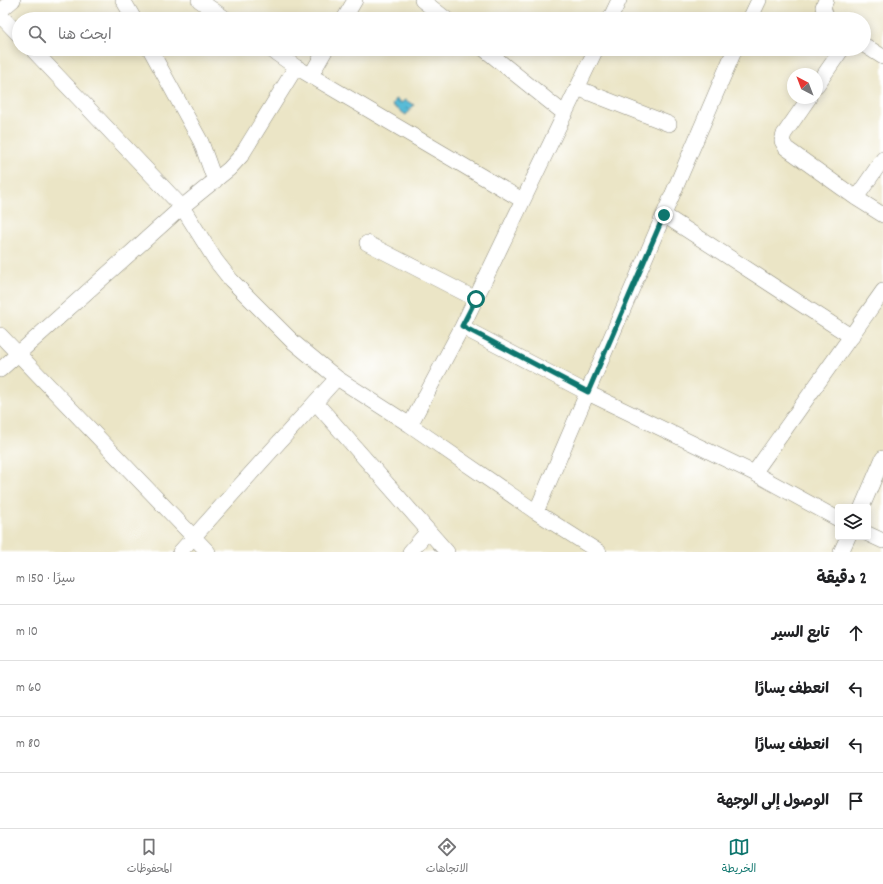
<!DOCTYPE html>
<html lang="ar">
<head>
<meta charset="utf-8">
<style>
	body { margin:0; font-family:Dekko,"Playpen Sans Arabic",sans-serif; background:#f6f6f6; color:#202124; direction:rtl }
	.controls { position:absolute; right:12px; bottom:12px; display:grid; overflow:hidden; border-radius:4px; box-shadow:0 2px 10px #0003 }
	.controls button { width:36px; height:36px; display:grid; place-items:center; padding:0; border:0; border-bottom:1px solid #e0e0e0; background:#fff; color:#202124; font:20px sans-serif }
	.compass { position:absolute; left:787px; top:68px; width:36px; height:36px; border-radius:50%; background:#fff; box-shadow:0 2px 10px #0003; rotate:318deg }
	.stop { position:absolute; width:12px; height:12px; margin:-9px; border:3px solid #0f766e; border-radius:50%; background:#fff }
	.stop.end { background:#0f766e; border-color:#fff; box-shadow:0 1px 4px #0008 }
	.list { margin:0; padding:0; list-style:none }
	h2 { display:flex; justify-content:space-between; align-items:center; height:52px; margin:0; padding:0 16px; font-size:17px }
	h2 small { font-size:13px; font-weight:400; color:#757577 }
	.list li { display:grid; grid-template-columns:26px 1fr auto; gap:12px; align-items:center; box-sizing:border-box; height:56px; padding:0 16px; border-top:1px solid #e0e0e0 }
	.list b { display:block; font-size:15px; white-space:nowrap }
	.list em { font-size:13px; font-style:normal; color:#757577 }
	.icon { flex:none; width:22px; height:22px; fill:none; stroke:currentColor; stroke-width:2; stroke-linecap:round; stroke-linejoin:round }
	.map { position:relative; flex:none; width:883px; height:552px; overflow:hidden; direction:ltr }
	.search { position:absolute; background:#fff; box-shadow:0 2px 10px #0003; left:12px; right:12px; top:12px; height:44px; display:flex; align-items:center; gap:10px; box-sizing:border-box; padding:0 14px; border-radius:22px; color:#757577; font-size:15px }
	.sheet { height:276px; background:#fff }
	nav { display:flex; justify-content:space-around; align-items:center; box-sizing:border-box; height:56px; border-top:1px solid #e0e0e0; background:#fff; font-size:11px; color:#757577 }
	nav a { display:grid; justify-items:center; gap:2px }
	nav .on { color:#0f766e }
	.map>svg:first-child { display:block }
	.water { fill:url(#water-ripples); stroke:#427381 }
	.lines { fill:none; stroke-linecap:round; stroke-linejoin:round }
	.minor-casing { stroke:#8b8878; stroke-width:16 }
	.minor { stroke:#fff; stroke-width:15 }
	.route { stroke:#0f766e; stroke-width:5 }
</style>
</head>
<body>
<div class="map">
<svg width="883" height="552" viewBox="0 0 883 552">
	<defs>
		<pattern id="water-ripples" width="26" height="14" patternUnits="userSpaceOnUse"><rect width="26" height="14" fill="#59bbd7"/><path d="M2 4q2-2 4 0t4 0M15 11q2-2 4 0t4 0" fill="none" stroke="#4a98af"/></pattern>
	</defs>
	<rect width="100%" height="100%" fill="#fff"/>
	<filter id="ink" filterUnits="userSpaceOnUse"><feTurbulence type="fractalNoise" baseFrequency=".025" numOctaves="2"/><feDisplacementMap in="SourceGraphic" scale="8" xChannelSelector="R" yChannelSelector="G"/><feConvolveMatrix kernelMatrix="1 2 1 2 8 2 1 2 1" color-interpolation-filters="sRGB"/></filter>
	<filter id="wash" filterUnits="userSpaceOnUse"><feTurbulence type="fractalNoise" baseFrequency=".012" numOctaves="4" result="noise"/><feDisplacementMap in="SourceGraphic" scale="16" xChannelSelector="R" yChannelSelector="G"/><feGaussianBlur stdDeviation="0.9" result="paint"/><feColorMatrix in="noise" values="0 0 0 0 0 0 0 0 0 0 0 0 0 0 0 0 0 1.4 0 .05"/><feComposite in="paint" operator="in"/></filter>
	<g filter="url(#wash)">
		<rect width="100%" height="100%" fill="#ebe5c6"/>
		<path class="water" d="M395 99 401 103 405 100 414 105 406 115 392 105Z"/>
	</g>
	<g filter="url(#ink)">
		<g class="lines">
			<g class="minor-casing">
				<path id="minor" d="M123 0 134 19
					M199 0 226 19
					M422 0 446 19
					M826 0 823 7 827 19
					M0 11 13 0
					M0 15 19 35
					M344 19 355 0
					M610 19 619 0
					M750 19 759 0
					M864 45 883 57
					M32 49 182 207 216 261 231 280 292 341 337 378 410 425 536 512 599 552
					M150 49 201 142 215 181
					M270 49 296 67 522 200
					M484 49 565 114
					M311 75 326 49
					M817 85 842 49
					M577 88 669 124
					M809 98 784 134 782 141 786 148 856 198 883 215
					M856 198 883 159
					M664 215 852 337
					M367 243 476 299
					M462 327 588 393 754 473 838 519
					M0 335 208 552
					M0 370 182 207 229 169 241 156 296 67
					M316 403 447 552
					M410 425 462 327 596 49
					M754 473 883 291
					M862 507 883 458
					M536 512 735 49
					M868 534 883 541
					M180 552 337 378
					M410 552 428 531
					M841 552 848 537"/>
			</g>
			<use href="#minor" class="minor"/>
		</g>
	</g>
	<g class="lines" filter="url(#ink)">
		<path class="route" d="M476 299 462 326 588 392 664 215"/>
	</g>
</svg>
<div class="controls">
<button><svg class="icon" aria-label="layers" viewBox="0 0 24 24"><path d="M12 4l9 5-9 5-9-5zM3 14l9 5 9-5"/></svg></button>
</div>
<svg class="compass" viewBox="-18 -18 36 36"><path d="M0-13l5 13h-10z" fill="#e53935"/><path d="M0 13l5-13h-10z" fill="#757577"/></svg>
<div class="stop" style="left:476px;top:299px"></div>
<div class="stop end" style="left:664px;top:215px"></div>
<div class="search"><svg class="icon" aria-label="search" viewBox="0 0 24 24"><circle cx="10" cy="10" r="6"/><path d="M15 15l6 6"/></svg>ابحث هنا</div>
</div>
<section class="sheet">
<h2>2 دقيقة<small>سيرًا · 150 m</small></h2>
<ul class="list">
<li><svg class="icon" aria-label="ahead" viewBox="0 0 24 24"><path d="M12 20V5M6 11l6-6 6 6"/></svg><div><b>تابع السير</b></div><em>10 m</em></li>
<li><svg class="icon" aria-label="left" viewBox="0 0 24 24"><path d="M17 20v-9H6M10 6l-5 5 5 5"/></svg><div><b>انعطف يسارًا</b></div><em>60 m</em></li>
<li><svg class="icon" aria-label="left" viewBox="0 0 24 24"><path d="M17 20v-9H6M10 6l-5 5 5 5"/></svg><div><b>انعطف يسارًا</b></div><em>80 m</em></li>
<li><svg class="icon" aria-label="arrive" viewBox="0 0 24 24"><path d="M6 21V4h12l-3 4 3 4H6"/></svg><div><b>الوصول إلى الوجهة</b></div></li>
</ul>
</section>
<nav>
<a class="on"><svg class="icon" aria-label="map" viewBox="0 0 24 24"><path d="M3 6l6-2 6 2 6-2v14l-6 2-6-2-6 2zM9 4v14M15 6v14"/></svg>الخريطة</a>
<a><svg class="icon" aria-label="directions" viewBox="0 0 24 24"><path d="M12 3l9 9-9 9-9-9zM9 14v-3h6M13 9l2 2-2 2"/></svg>الاتجاهات</a>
<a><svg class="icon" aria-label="saved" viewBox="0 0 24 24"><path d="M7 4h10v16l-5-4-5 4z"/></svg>المحفوظات</a>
</nav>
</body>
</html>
